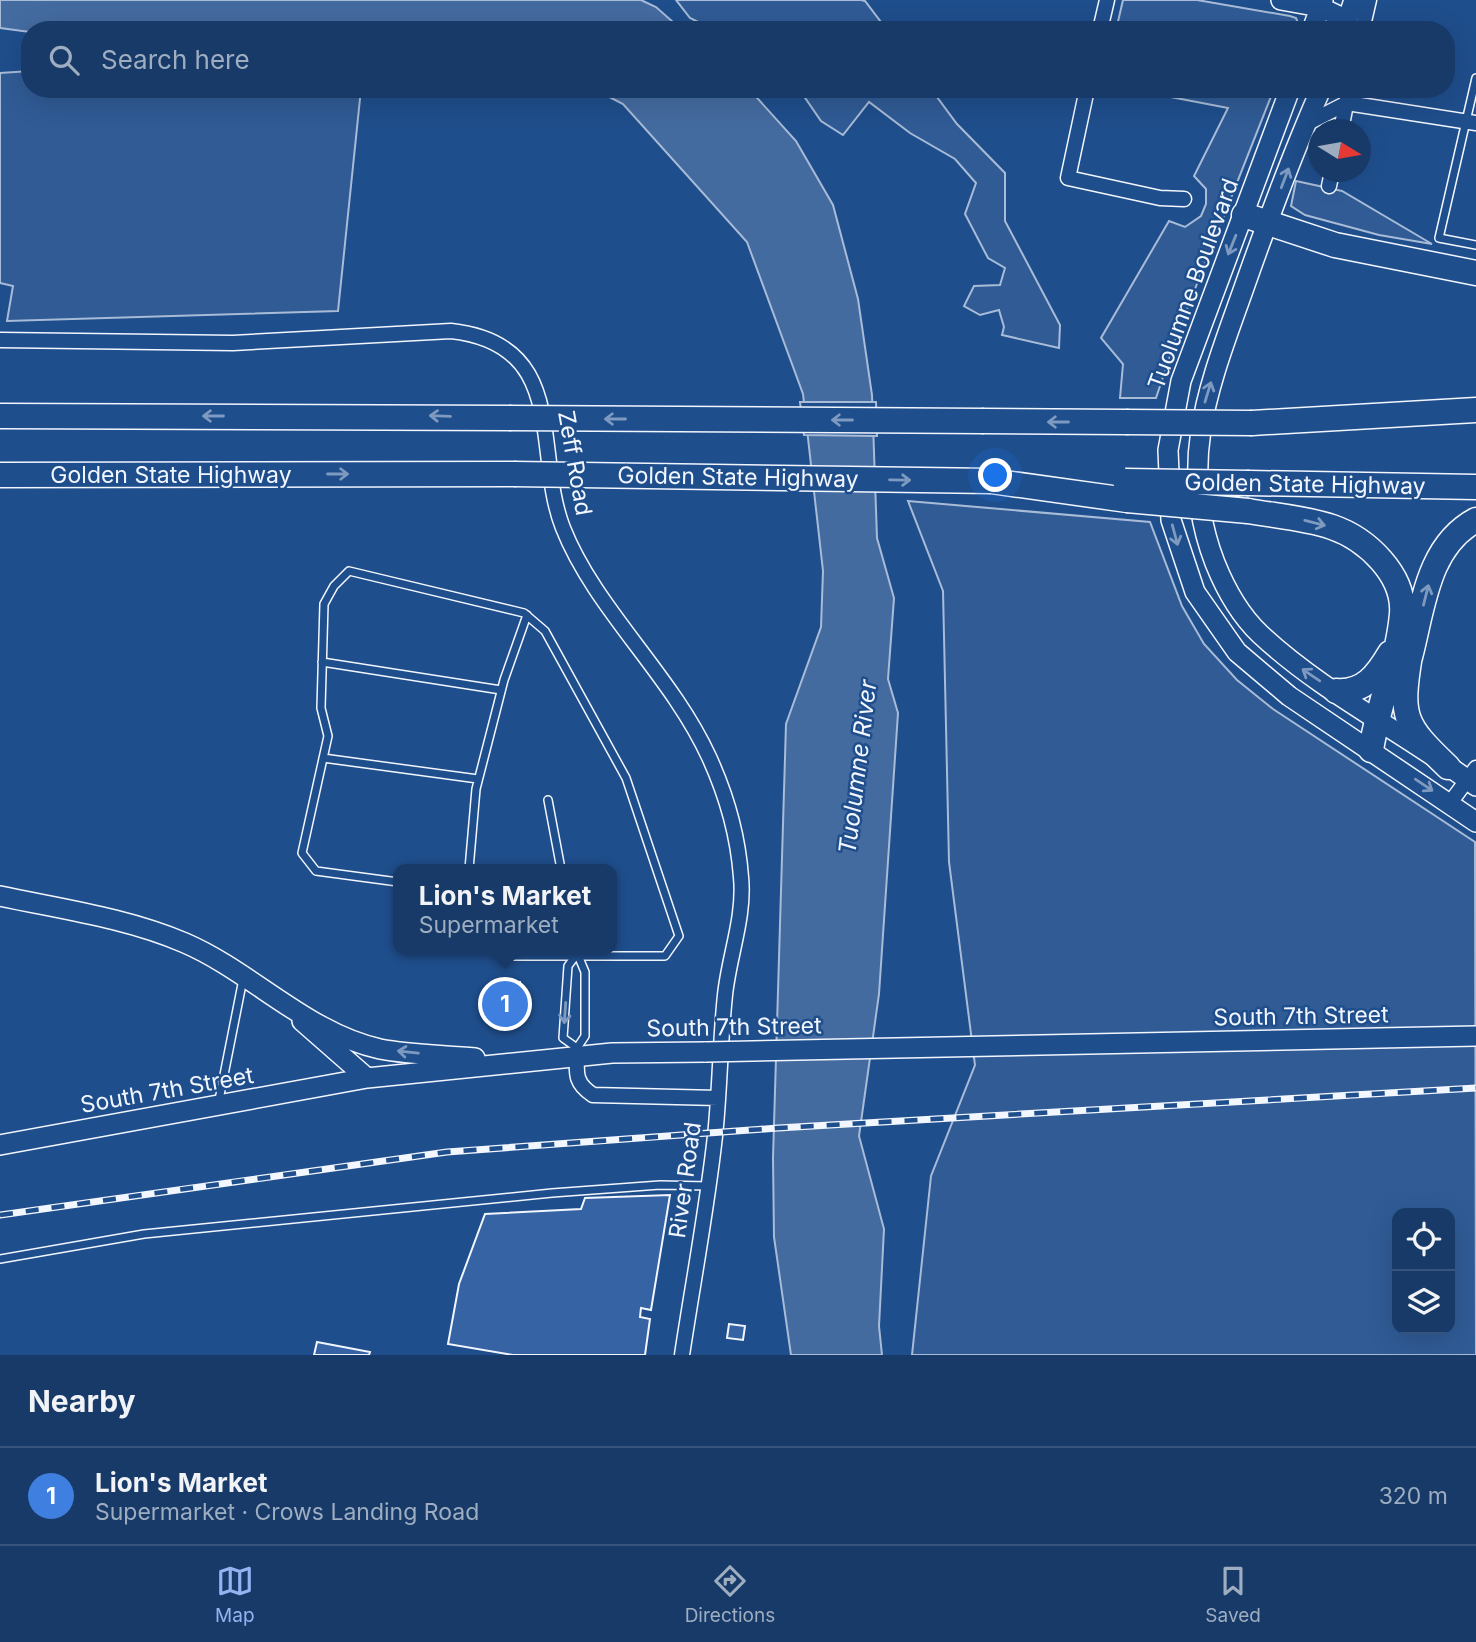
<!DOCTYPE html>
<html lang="en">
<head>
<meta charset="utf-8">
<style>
	body { margin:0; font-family:Inter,sans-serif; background:#20416f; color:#f1f3f6 }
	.controls { position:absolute; right:21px; bottom:21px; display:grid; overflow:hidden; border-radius:14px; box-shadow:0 7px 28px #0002 }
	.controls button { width:63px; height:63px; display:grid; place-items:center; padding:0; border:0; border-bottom:2px solid #36547d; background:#173a69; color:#f1f3f6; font:35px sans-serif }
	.compass { position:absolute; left:1308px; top:119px; width:63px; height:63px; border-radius:50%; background:#173a69; box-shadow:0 7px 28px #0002; rotate:101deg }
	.you { position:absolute; left:996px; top:476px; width:24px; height:24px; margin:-18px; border:5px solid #fff; border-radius:50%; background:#1a73e8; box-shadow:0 0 0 10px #1a73e833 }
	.badge { display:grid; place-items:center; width:46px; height:46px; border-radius:50%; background:#95b2f1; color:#fff; font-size:23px; font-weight:700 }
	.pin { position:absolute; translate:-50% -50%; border:4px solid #fff; box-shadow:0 2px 7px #0006 }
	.popup { position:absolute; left:393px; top:864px; width:224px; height:91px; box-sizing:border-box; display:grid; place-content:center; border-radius:14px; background:#173a69; filter:drop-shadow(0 2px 5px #0005); font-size:23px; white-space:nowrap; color:#9eadc0 }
	.popup b { font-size:26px; color:#f1f3f6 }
	.popup::after { content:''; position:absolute; left:50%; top:100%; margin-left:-14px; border:14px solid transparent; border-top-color:#173a69 }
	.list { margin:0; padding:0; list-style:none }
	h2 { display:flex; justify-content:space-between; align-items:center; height:91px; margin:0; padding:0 28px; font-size:30px }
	h2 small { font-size:23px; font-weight:400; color:#9eadc0 }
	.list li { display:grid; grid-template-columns:46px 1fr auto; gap:21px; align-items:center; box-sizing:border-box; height:98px; padding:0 28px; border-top:2px solid #36547d }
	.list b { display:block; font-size:26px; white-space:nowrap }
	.list p { margin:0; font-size:23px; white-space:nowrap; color:#9eadc0 }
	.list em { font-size:23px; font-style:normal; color:#9eadc0 }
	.icon { flex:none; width:38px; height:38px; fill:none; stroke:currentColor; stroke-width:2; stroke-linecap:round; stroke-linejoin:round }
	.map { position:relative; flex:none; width:1476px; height:1355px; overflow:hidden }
	.search { position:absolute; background:#173a69; box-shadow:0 7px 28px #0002; left:21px; right:21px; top:21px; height:77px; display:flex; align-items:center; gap:18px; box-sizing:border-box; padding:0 24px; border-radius:28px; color:#9eadc0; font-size:26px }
	.sheet { height:189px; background:#173a69 }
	nav { display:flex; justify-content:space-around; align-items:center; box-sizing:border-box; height:98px; border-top:2px solid #36547d; background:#173a69; font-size:19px; color:#9eadc0 }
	nav a { display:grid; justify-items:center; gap:4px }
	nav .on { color:#95b2f1 }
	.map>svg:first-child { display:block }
	.built { fill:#305b95; stroke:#a8bbd7; stroke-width:2; fill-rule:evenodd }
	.water { fill:#446ba0; stroke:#a8bbd7; stroke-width:2 }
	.pier { fill:#1f4e8c; stroke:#a8bbd7; stroke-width:2 }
	.building { fill:#3563a3; stroke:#f2f6ff; stroke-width:2 }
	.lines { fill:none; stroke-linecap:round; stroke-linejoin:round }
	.lane-casing { stroke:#f2f6ff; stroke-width:10 }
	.street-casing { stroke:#f2f6ff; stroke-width:17 }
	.secondary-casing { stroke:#f2f6ff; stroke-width:22 }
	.highway-casing { stroke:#f2f6ff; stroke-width:27 }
	.lane { stroke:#1f4e8c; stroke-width:7 }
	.street { stroke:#1f4e8c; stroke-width:14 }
	.secondary { stroke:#1f4e8c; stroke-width:19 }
	.highway { stroke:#1f4e8c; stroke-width:24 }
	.rail-casing { stroke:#f2f6ff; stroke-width:7 }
	.rail { stroke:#1f4e8c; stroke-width:4.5; stroke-dasharray:13; stroke-linecap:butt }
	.secondary-bridge-casing { stroke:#f2f6ff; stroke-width:22; stroke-linecap:butt }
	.highway-bridge-casing { stroke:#f2f6ff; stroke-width:27; stroke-linecap:butt }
	.secondary-bridge { stroke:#1f4e8c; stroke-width:19 }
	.highway-bridge { stroke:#1f4e8c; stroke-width:24 }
	.oneway { stroke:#7e9ac0 }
	.labels { text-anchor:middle; stroke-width:5; stroke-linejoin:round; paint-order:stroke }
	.street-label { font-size:23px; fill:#f2f6ff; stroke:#1f4e8c }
	.water-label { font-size:24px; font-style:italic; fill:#f2f6ff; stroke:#1f4e8c }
</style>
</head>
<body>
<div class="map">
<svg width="1476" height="1355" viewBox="0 0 1476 1355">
	<rect width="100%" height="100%" fill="#1f4e8c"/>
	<path class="built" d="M676 0H861L865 1 887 30H714L690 18Z
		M1123 0H1197L1290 16 1296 18 1299 25 1298 30H1116Z
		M30 71V89H361L338 311 7 321 13 286 0 283V73Z
		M799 89H931L957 124 1005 173V221L1060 325 1059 348 1002 335 1004 327 999 310 980 315 964 306 974 286 1000 285 1005 268 988 258 965 214 976 183 955 159 910 133 869 102 843 135 821 121Z
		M1129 89H1274L1178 332 1156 398H1120L1123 364 1101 338 1169 221 1185 227 1201 216 1206 204V189L1194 176 1228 108Z
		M1296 181 1342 191 1432 244 1379 235 1305 215 1291 206Z
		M908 501 1150 522 1182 606 1204 644 1237 680 1273 709 1475 842 1476 1355H912L931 1176 975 1065 949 862 943 591ZM1397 1213H1450V1329H1397Z"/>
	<path class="water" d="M0 0H641L656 7 682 30H311L265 26 248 30 30 32 0 28Z
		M594 89H749L796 141 833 205 858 299 872 395 877 538 894 598 888 679 898 713 879 994 859 1136 884 1229 879 1326 882 1355H791L774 1237 773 1158 786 724 821 627 823 571 803 394 747 242 623 104Z"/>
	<path class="pier" d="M800 402H876L877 436 804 435Z"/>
	<path class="building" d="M499 981 520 982 518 1019 497 1018Z
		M670 1195 651 1310 641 1308 640 1317 650 1319 645 1355H513L448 1344 459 1284 485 1214 581 1209 585 1198Z
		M729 1324 745 1326 743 1340 727 1338Z
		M317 1342 370 1352 369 1355H314Z"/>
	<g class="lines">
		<g class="lane-casing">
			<path id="lane" d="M1476 78 1439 238 1476 245
				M322 662 501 690
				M323 758 478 779
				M548 800 561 869
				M469 869 476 789 504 680 527 615
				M398 882 316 871 302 853 328 736 321 708 324 604 334 586 349 571 524 613 545 631 626 778 679 936 665 956H505L503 950
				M577 953 585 972V1036L577 1048V1055
				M577 1048 563 1038 568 966 577 954
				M218 1105 243 979
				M0 1259 144 1234 552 1193 660 1185 709 1186"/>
		</g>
		<g class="street-casing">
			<path id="street" d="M1100 30 1107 0
				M1362 30 1369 0
				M1087 89 1068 178 1160 198 1184 199
				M1306 124 1347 103 1476 123
				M1341 130 1349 89
				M1329 186 1332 172
				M0 340 233 343 451 331C570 344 533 452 563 528 595 609 671 674 709 757 726 794 738 836 741 877 745 917 729 956 725 995 720 1042 720 1089 715 1136 707 1209 693 1282 682 1355
				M1450 803 1476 768
				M577 1056C576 1075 576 1084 593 1095L718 1098"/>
		</g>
		<g class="secondary-casing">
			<path id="secondary" d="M1281 0 1320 7 1347 20
				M1312 30 1323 0
				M1344 30 1354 0
				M1290 89 1181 381 1168 450 1171 520 1195 592 1237 652 1289 696 1476 822
				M1321 89C1293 152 1269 217 1246 282 1212 379 1175 460 1215 563 1225 588 1240 615 1260 634 1324 694 1406 733 1476 786
				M0 896C61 909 127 918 185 943 252 972 307 1033 380 1049 411 1055 444 1055 475 1058
				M302 1021 367 1078
				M0 1145 367 1078 612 1053 706 1052"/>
		</g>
		<g class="highway-casing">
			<path id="highway" d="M1244 215 1335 245 1476 273
				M0 416 509 418
				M984 421 1126 422
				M1252 423 1476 410
				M0 475 514 474
				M991 481 1127 500
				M1249 483 1476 487
				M1248 511C1276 516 1305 518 1332 527 1367 539 1405 575 1402 614 1398 660 1378 704 1371 750
				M1410 655C1400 717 1403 724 1448 767
				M1410 657C1423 608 1427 546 1476 520
				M1336 691C1364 693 1377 675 1390 653"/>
		</g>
		<use href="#lane" class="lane"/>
		<use href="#street" class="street"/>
		<use href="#secondary" class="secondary"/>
		<use href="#highway" class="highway"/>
		<g class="rail-casing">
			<path id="rail" d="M0 1215 447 1152 778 1128 1476 1088"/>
		</g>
		<use href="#rail" class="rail"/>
		<g class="secondary-bridge-casing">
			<path id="secondary-bridge" d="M706 1052 1476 1036"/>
		</g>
		<g class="highway-bridge-casing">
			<path id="highway-bridge" d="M509 418 984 421
				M1126 422 1252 423
				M514 474 991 481
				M1125 481 1249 483
				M1127 500 1248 511"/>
		</g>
		<use href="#secondary-bridge" class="secondary-bridge"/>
		<use href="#highway-bridge" class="highway-bridge"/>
	</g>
	<defs><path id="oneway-shaft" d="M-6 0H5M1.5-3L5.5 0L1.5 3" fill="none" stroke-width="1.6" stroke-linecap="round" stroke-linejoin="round" transform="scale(1.75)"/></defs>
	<g class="oneway">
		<use href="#oneway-shaft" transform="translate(1285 178) rotate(-69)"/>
		<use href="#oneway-shaft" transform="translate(1232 245) rotate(112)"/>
		<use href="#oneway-shaft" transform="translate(1208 392) rotate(-73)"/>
		<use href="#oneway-shaft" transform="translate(213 416) rotate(180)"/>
		<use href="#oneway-shaft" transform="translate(440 416) rotate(-178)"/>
		<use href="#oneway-shaft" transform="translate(615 419) rotate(-180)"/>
		<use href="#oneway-shaft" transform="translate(842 420) rotate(-180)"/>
		<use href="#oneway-shaft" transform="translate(1058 422) rotate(-180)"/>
		<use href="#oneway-shaft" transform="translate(338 474)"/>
		<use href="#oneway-shaft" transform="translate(900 480) rotate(1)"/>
		<use href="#oneway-shaft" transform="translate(1315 523) rotate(14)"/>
		<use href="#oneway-shaft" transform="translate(1175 535) rotate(75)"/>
		<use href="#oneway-shaft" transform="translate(1426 595) rotate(-76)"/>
		<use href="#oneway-shaft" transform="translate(1311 675) rotate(-146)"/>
		<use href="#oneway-shaft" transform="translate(1424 785) rotate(34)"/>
		<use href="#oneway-shaft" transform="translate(565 1013) rotate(94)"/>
		<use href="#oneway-shaft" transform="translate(408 1052) rotate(-174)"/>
	</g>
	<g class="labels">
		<g class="street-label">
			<text transform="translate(1193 284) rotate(-70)" y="8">Tuolumne Boulevard</text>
			<text transform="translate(575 463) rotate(80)" y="8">Zeff Road</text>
			<text x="171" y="483">Golden State Highway</text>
			<text transform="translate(738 477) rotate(1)" y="8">Golden State Highway</text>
			<text transform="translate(1305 484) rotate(1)" y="8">Golden State Highway</text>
			<text transform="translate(1301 1016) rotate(-1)" y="8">South 7th Street</text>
			<text transform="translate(734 1027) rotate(-1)" y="8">South 7th Street</text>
			<text transform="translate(167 1090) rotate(-10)" y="8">South 7th Street</text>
			<text transform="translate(685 1180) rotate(-82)" y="8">River Road</text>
		</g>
		<g class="water-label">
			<text transform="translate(858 767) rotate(-83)" y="8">Tuolumne River</text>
		</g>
	</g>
</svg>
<div class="controls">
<button><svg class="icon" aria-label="locate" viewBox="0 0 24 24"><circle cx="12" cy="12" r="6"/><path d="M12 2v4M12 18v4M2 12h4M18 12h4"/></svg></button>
<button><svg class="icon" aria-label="layers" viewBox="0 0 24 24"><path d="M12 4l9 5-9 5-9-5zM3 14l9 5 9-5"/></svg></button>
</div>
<svg class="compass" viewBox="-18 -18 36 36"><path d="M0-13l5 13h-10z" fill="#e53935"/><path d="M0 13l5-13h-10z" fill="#9eadc0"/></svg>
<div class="you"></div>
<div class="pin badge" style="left:505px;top:1004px;background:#3f7fe0">1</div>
<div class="popup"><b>Lion's Market</b>Supermarket</div>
<div class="search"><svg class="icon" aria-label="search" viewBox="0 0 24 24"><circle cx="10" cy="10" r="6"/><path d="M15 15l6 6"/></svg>Search here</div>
</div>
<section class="sheet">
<h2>Nearby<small></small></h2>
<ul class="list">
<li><span class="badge" style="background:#3f7fe0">1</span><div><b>Lion's Market</b><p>Supermarket · Crows Landing Road</p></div><em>320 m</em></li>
</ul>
</section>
<nav>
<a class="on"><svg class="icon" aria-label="map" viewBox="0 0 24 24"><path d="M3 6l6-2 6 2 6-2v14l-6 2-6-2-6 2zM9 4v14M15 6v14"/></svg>Map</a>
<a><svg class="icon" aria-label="directions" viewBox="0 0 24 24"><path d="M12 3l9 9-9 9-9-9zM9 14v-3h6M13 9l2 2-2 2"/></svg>Directions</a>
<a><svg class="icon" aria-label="saved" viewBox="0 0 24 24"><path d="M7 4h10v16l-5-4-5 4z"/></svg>Saved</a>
</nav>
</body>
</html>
